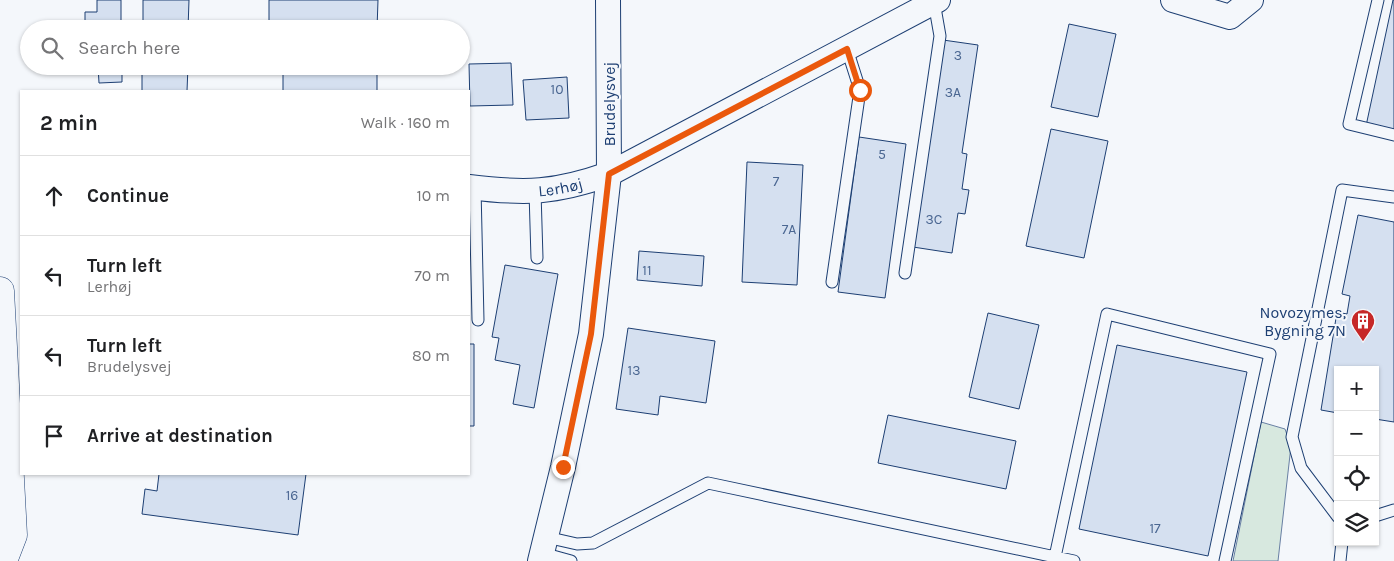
<!DOCTYPE html>
<html lang="en">
<head>
<meta charset="utf-8">
<style>
	body { margin:0; font-family:Karla,sans-serif; background:#f6f6f6; color:#202124 }
	.controls { position:absolute; right:15px; bottom:15px; display:grid; overflow:hidden; border-radius:0px; box-shadow:0 1px 4px #0004 }
	.controls button { width:45px; height:45px; display:grid; place-items:center; padding:0; border:0; border-bottom:1px solid #e0e0e0; background:#fff; color:#202124; font:25px sans-serif }
	.stop { position:absolute; width:15px; height:15px; margin:-11px; border:4px solid #ea580c; border-radius:50%; background:#fff }
	.stop.end { background:#ea580c; border-color:#fff; box-shadow:0 1px 5px #0008 }
	.list { margin:0; padding:0; list-style:none }
	h2 { display:flex; justify-content:space-between; align-items:center; height:65px; margin:0; padding:0 20px; font-size:21px }
	h2 small { font-size:16px; font-weight:400; color:#757577 }
	.list li { display:grid; grid-template-columns:32px 1fr auto; gap:15px; align-items:center; box-sizing:border-box; height:80px; padding:0 20px; border-top:1px solid #e0e0e0 }
	.list b { display:block; font-size:19px; white-space:nowrap }
	.list p { margin:0; font-size:16px; white-space:nowrap; color:#757577 }
	.list em { font-size:16px; font-style:normal; color:#757577 }
	.icon { flex:none; width:28px; height:28px; fill:none; stroke:currentColor; stroke-width:2; stroke-linecap:round; stroke-linejoin:round }
	.map { position:relative; flex:none; width:1394px; height:561px; overflow:hidden }
	.search { position:absolute; background:#fff; box-shadow:0 1px 4px #0004; left:20px; top:20px; width:450px; height:55px; display:flex; align-items:center; gap:12px; box-sizing:border-box; padding:0 18px; border-radius:28px; color:#757577; font-size:19px }
	.panel { position:absolute; background:#fff; box-shadow:0 1px 4px #0004; left:20px; top:90px; width:450px; height:385px; border-radius:0px }
	.map>svg:first-child { display:block }
	.green { fill:#d7e8df; stroke:#687fa3 }
	.building { fill:#d5e0f0; stroke:#1d3f73 }
	.lines { fill:none; stroke-linecap:round; stroke-linejoin:round }
	.service-casing { stroke:#1d3f73; stroke-width:13 }
	.minor-casing { stroke:#1d3f73; stroke-width:26 }
	.motorway-casing { stroke:#1d3f73; stroke-width:29 }
	.service { stroke:#f4f7fb; stroke-width:11 }
	.minor { stroke:#f4f7fb; stroke-width:24 }
	.motorway { stroke:#f4f7fb; stroke-width:28 }
	.route { stroke:#ea580c; stroke-width:6 }
	.labels { text-anchor:middle; stroke-width:4; stroke-linejoin:round; paint-order:stroke }
	.number-label { font-size:14px; fill:#4b6792 }
	.street-label { font-size:16px; fill:#1d3f73; stroke:#f4f7fb }
	.poi-label { font-size:16px; fill:#1d3f73; stroke:#f4f7fb; text-anchor:end }
</style>
</head>
<body>
<div class="map">
<svg width="1394" height="561" viewBox="0 0 1394 561">
	<rect width="100%" height="100%" fill="#f4f7fb"/>
	<path class="green" d="M1261 422 1285 429 1291 446 1278 561H1233Z"/>
	<path class="building" d="M97 0H121V29H85V12H97Z
		M143 0H189L188 29H143Z
		M269 0H378L377 29H269Z
		M1393 0H1394V132L1366 126Z
		M1069 24 1116 34 1098 117 1051 107Z
		M943 40 978 45 962 153 967 154 962 189 969 190 965 214 958 213 952 253 913 247Z
		M511 63 513 105 470 106 469 64Z
		M98 66H122V82L99 83Z
		M142 66H188L187 91H142Z
		M269 66H377V91H283V67Z
		M567 77 569 118 526 120 523 80Z
		M1051 129 1108 141 1084 258 1026 246Z
		M859 137 906 144 885 298 838 292Z
		M747 162 803 165 797 285 742 282Z
		M1358 215 1394 222V422L1375 419V370H1338V413L1321 410 1337 312 1347 314 1350 296 1342 294Z
		M639 251 704 256 702 286 637 280Z
		M505 265 558 274 534 408 513 404 520 365 495 360 499 338 492 337Z
		M988 313 1039 325 1019 409 969 397Z
		M628 328 715 341 706 403 660 396 658 415 616 409Z
		M469 344H474V426H469Z
		M1117 345 1247 372 1208 556 1079 529Z
		M888 415 1016 441 1006 489 878 463Z
		M159 474H306L298 535 142 514 145 489 157 491Z"/>
	<g class="lines">
		<g class="service-casing">
			<path id="service" d="M1378 0 1349 124 1394 135
				M475 188 478 320
				M535 192 537 258
				M905 273 940 36 934 2
				M832 282 860 90 847 49
				M1375 516 1394 510
				M1338 517 1301 468 1292 437 1342 190 1394 197
				M546 537 577 544 593 543 708 483 1074 561
				M542 553 571 561
				M1055 557 1107 314 1270 354 1225 561
				M1340 561 1342 542"/>
		</g>
		<g class="minor-casing">
			<g id="minor">
				<path d="M1173 0 1230 17 1251 0"/>
				<path id="s1" d="M469 187C526 194 555 193 609 174L938 0"/>
				<path d="M540 561 563 467 591 334 609 174 608 0"/>
			</g>
		</g>
		<g class="motorway-casing">
			<path id="motorway" d="M0 291 13 535 3 561"/>
		</g>
		<use href="#service" class="service"/>
		<use href="#minor" class="minor"/>
		<use href="#motorway" class="motorway"/>
	</g>
	<g class="lines">
		<path class="route" d="M563 467 591 334 609 174 847 49 860 90"/>
	</g>
	<defs>
		<g id="building-pin" transform="scale(1.25)"><path d="M0 17L-7.5 6A9.5 9.5 0 1 1 7.5 6Z" fill="#c62828" stroke="#f4f7fb"/><path d="M-4-6H4V6H1V3H-1V6H-4ZM-2.5-4.3h1.7v1.8h-1.7ZM.8-4.3h1.7v1.8H.8ZM-2.5-1h1.7V.8h-1.7ZM.8-1h1.7V.8H.8Z" fill="#fff"/></g>
	</defs>
	<g fill-rule="evenodd">
		<use href="#building-pin" x="1363" y="321"/>
	</g>
	<g class="labels">
		<g class="number-label">
			<text x="958" y="60">3</text>
			<text x="557" y="94">10</text>
			<text x="953" y="97">3A</text>
			<text x="882" y="159">5</text>
			<text x="776" y="186">7</text>
			<text x="934" y="224">3C</text>
			<text x="789" y="234">7A</text>
			<text x="647" y="275">11</text>
			<text x="634" y="375">13</text>
			<text x="292" y="500">16</text>
			<text x="1155" y="533">17</text>
		</g>
		<g class="street-label">
			<text transform="translate(609 104) rotate(-90)" y="6">Brudelysvej</text>
			<text dy="6" stroke="none"><textPath href="#s1" startOffset="92">Lerhøj</textPath></text>
		</g>
		<g class="poi-label">
			<text x="1346" y="318">Novozymes,<tspan x="1346" dy="18">Bygning 7N</tspan></text>
		</g>
	</g>
</svg>
<div class="controls">
<button>+</button>
<button>−</button>
<button><svg class="icon" aria-label="locate" viewBox="0 0 24 24"><circle cx="12" cy="12" r="6"/><path d="M12 2v4M12 18v4M2 12h4M18 12h4"/></svg></button>
<button><svg class="icon" aria-label="layers" viewBox="0 0 24 24"><path d="M12 4l9 5-9 5-9-5zM3 14l9 5 9-5"/></svg></button>
</div>
<div class="stop" style="left:860px;top:90px"></div>
<div class="stop end" style="left:563px;top:467px"></div>
<div class="search"><svg class="icon" aria-label="search" viewBox="0 0 24 24"><circle cx="10" cy="10" r="6"/><path d="M15 15l6 6"/></svg>Search here</div>
<section class="panel">
<h2>2 min<small>Walk · 160 m</small></h2>
<ul class="list">
<li><svg class="icon" aria-label="ahead" viewBox="0 0 24 24"><path d="M12 20V5M6 11l6-6 6 6"/></svg><div><b>Continue</b></div><em>10 m</em></li>
<li><svg class="icon" aria-label="left" viewBox="0 0 24 24"><path d="M17 20v-9H6M10 6l-5 5 5 5"/></svg><div><b>Turn left</b><p>Lerhøj</p></div><em>70 m</em></li>
<li><svg class="icon" aria-label="left" viewBox="0 0 24 24"><path d="M17 20v-9H6M10 6l-5 5 5 5"/></svg><div><b>Turn left</b><p>Brudelysvej</p></div><em>80 m</em></li>
<li><svg class="icon" aria-label="arrive" viewBox="0 0 24 24"><path d="M6 21V4h12l-3 4 3 4H6"/></svg><div><b>Arrive at destination</b></div></li>
</ul>
</section>
</div>
</body>
</html>
